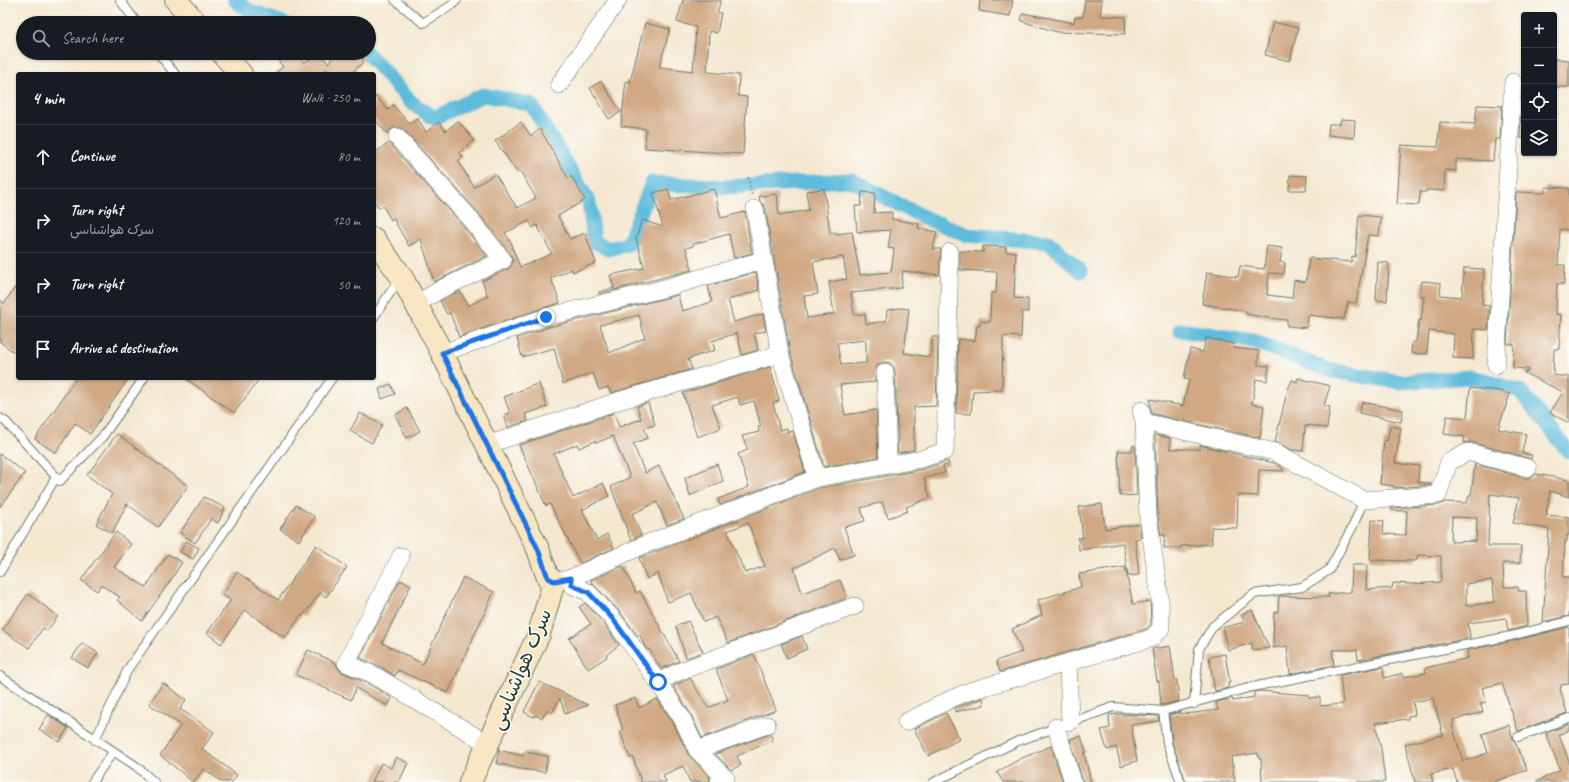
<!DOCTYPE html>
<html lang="en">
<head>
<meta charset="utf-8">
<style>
	body { margin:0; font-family:Caveat,"Playpen Sans Arabic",sans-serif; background:#20242c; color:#f1f3f6 }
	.controls { position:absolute; right:12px; top:12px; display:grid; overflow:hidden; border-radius:4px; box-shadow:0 1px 3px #0004 }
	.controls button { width:36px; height:36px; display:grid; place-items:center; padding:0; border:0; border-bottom:1px solid #363941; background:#171b24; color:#f1f3f6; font:20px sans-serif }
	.stop { position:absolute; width:12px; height:12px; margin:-9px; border:3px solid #1a73e8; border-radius:50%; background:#fff }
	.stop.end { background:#1a73e8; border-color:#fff; box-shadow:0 1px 4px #0008 }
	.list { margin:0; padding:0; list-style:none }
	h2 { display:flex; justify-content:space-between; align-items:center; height:52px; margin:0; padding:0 16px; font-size:17px }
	h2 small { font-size:13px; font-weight:400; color:#9ea1a6 }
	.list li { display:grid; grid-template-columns:26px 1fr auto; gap:12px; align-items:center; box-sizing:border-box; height:64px; padding:0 16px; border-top:1px solid #363941 }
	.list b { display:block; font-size:15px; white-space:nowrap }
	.list p { margin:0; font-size:13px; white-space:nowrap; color:#9ea1a6 }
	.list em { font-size:13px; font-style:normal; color:#9ea1a6 }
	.icon { flex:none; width:22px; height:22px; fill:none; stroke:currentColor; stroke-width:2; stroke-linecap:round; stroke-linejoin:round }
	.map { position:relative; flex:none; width:1569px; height:782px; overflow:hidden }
	.search { position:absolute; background:#171b24; box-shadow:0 1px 3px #0004; left:16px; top:16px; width:360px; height:44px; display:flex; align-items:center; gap:10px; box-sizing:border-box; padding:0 14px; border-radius:22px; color:#9ea1a6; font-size:15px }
	.panel { position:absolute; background:#171b24; box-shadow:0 1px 3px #0004; left:16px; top:72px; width:360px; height:308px; border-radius:4px }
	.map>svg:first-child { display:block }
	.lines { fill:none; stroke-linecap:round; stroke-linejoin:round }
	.canal { stroke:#5dbbdb; stroke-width:15 }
	.building { fill:#d0a883; fill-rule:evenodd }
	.lane-casing { stroke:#6a796b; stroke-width:10 }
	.street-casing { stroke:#6a796b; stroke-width:18 }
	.secondary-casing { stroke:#6a796b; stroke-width:24 }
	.path { stroke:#6a796b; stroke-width:2.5; stroke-dasharray:1 3; stroke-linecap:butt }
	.lane { stroke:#fff; stroke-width:8 }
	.street { stroke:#fff; stroke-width:17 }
	.secondary { stroke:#f9e7c3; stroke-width:22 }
	.route { stroke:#1a73e8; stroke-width:5 }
	.labels { text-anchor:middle; stroke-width:3; stroke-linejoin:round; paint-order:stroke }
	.street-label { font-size:20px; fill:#1f3d34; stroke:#fdfcf7 }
</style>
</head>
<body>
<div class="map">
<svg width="1569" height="782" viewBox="0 0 1569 782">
	<rect width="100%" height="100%" fill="#fdfcf7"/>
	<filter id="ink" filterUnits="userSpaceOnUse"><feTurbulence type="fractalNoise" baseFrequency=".025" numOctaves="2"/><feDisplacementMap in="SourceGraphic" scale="8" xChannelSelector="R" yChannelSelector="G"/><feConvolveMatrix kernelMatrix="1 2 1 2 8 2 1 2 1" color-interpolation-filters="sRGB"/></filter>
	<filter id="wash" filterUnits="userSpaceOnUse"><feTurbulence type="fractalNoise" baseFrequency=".012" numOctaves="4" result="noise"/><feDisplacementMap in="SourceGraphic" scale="16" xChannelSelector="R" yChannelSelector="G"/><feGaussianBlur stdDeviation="0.9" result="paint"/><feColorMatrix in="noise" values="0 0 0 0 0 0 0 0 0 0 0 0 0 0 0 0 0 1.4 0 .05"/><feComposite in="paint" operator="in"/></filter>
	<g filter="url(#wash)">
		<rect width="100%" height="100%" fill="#f4e8d1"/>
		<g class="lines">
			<path class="canal" d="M235 0 249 11 283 23
				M367 53 412 103 434 118 483 95 531 104 589 202 594 241 608 249 628 244 652 183 725 187 851 180 923 217 967 235 1048 242 1081 271
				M1180 330 1253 341 1328 370 1400 382 1471 377 1520 391 1569 452"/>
		</g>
		<g id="blocks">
			<path class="building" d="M683 0H721L717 12 721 13 717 33 709 31 707 72 739 75 738 96 747 97 743 154 645 148 646 129 621 126 626 81 630 82 645 23 670 29 659 67 693 71 696 27 677 22Z
				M980 0H1013L1010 16 979 11Z
				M1085 0H1102L1100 16 1126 17 1125 34 1057 32 1021 21 1023 13 1074 23 1075 17H1083Z
				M1273 22 1298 28 1290 61 1265 55Z
				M272 53H296L304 63 318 53H320L328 63 337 53H359L363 57V62L351 74H332L327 69 320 74H274L283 67Z
				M1555 59 1569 60V87H1554Z
				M601 81 621 112 609 119 590 88Z
				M374 95 388 110 393 105 410 124 418 119 426 132 439 122 446 131 458 121 474 140 459 153 463 157 458 161 474 187 495 174 517 208 536 198 520 171 517 172 495 141 521 122 531 136 540 129 568 178 571 176 585 200 558 216 570 239 585 233 596 263 573 272 572 269 551 278 560 303 543 308 459 337 450 313 447 314 440 301 460 291 468 306 488 296 482 281 508 269 512 265 513 259 511 254 475 209 404 130 400 127H395L390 130 387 134 374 118ZM529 221 533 228 537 225 552 254 520 267 512 247 513 246 505 233Z
				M1477 105 1502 106 1500 139H1495L1493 161 1456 159V171L1445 170 1444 191 1427 190 1426 192H1420L1419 205 1397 204 1401 145 1438 147 1440 122 1475 124Z
				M1521 116H1524V138H1520Z
				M1341 119 1355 120 1354 138 1328 135 1329 124H1340Z
				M389 143 459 221 487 256 434 282 421 239 409 246 393 218 391 220 383 206 379 208 374 201V153Z
				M1290 175 1307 176 1306 190H1289Z
				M1545 187 1569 188V230L1560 229 1558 265H1565L1564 284H1557L1556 314 1561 315 1559 349H1554L1553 375 1569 377V423L1550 413 1563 392 1524 373V371L1528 372V369L1513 368 1514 344H1507L1516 192 1545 193Z
				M668 189 671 200 714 189 721 218 745 212 752 253 734 258 729 234 693 244V246L686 248 692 270 599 294V292L614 288 610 275 644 268 636 238 642 220 663 227 653 193Z
				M824 189 830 233H837V234L852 232 860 275 891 272 894 249 888 248 891 230 857 232 855 206H861L862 192 875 193 874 213 892 212V219L919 224 918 228 937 232 933 249H941L939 275 903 271 901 288 851 293 854 315 865 314 866 324 886 321 887 310 900 308 909 309 904 353 930 357 932 337H938L936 406 914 407V450L898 453 895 372 894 367 890 363 884 362 879 364 876 368 875 382 840 385 845 415 876 410 878 457 824 467 790 352 765 207 760 201 759 196 777 194 779 215 809 210 806 191ZM843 257 847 279 829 282 834 314 807 318 804 296 818 294 813 262ZM866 340V363L841 365 837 343Z
				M1359 215 1381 217 1379 236 1368 235 1356 303 1348 302 1344 319 1308 315 1307 328 1287 326V320L1268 318 1246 314V311L1202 304 1207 272 1238 277 1240 266 1264 269 1267 246 1282 248 1280 262 1285 263 1284 274 1269 273 1267 295 1292 298 1294 280 1306 282 1309 258 1351 262 1352 256 1355 257Z
				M983 246 1006 247V252H1016L1014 298 1028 299V312H1022L1021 337 1003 336 1002 390 973 391 971 414 956 413 958 339 975 341 977 326H980V321L990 322 991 293H996L997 272 960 270V251L983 252Z
				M1378 262 1389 263 1387 301 1376 300Z
				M1464 268 1484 269 1482 305 1490 306 1488 330 1474 329 1473 359 1453 358 1454 334 1429 331 1427 354 1411 353 1412 342H1416L1419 320 1421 321 1424 296H1420L1422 281 1441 283 1440 295 1462 297Z
				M756 272 759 290 728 300 734 322 763 314 766 331 754 333 758 350 742 355 737 333 712 341 715 350 688 359 692 369 611 393 608 387 599 390 593 373 563 384 554 348 522 357 517 338 549 327 678 295 682 311 712 302 708 286ZM639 315 645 338 609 353 600 325Z
				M18 284V355L0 342V300L4 303Z
				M1206 338 1234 344 1233 348 1259 351 1258 365 1269 366 1267 381 1256 379 1252 404 1264 406 1260 438 1152 414 1150 406V399L1183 406 1189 380 1184 379 1190 349 1203 352Z
				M770 367 779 401 773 403 780 430 787 428 788 432 793 431 805 472 720 505 718 499 749 487 738 454 748 450 742 436 759 432 758 427H761L754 401 740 405 738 397 712 405 721 428 697 437 683 393Z
				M76 378H129L90 434 75 423 56 453 35 439Z
				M185 378H260L234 413Z
				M1298 378 1330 386 1324 406 1330 407 1327 428 1308 425V427L1305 426 1303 451 1292 450 1275 442 1287 392 1292 380 1297 382Z
				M539 383 547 407 525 414 528 421 508 427 504 415 510 413 504 397Z
				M391 384 395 394 382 399 379 389Z
				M1470 388 1500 391 1510 394 1498 429 1526 434 1522 453 1532 455 1531 459 1471 442 1464 443 1465 437 1444 434 1447 416 1467 418Z
				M1362 402 1403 410 1401 422 1359 413Z
				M648 403 655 425 644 428 648 438 633 444 645 473 659 466 684 519 667 525 657 502 632 514 641 535 631 540 611 487 630 477 613 436 596 443 595 441 579 448 577 444 554 454 573 498 603 483 609 496 582 510 597 540 607 534 614 548 580 563 550 504 546 506 519 445 614 413 619 427 641 419 637 406Z
				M407 408 420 431 407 438 395 415Z
				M360 413 382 425 372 443 350 431Z
				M1390 426 1401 428 1395 463 1419 466 1418 482 1431 484V485L1394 488V486L1380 484 1384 440 1387 441Z
				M117 434 188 486 158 527 127 504 112 533 96 524 112 494 87 475Z
				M1155 435 1170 438V449H1200V445L1274 463 1283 468V471L1259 470 1258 496 1238 495 1237 528 1211 527 1212 544 1181 546V548H1164L1165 535H1161L1158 515Z
				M1132 446H1135L1137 495 1120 496 1118 451H1132Z
				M0 454 25 473 0 507Z
				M948 461 949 464 943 466 945 473 924 478 930 498 906 507 908 511 888 518 882 502 861 508 865 521 844 527 854 555 840 560 835 548 794 568 802 593 840 580 847 598 728 643 716 617 704 622 691 593 668 602 658 573 647 579 639 558 820 488 923 469ZM748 523 765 566 745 573 727 531Z
				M717 464 723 481 690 496 685 478Z
				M1475 464 1525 478H1531L1536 474 1569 480V497L1550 491 1546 515 1569 517V535H1567V541H1565L1563 577H1569V616L1543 622 1549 529 1513 523 1519 498 1490 494 1488 546H1521L1520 563H1503L1504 587H1518V591H1526L1527 626 1508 631 1506 618 1468 623 1470 638 1358 660 1357 650H1332L1334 665 1290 674 1287 646 1273 648 1274 612H1278L1279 596 1329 597 1328 594 1351 592 1352 565H1367L1366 590 1392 588 1393 583 1414 584 1441 582V556L1418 555 1416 561 1370 560 1372 520 1384 521 1383 534 1406 535 1407 511 1391 510V508L1439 505 1445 502 1467 503 1469 495H1471ZM1452 517 1477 518 1476 541 1451 542ZM1492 580 1495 602 1466 606V584Z
				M204 497 225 508 218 523 211 519 195 543 180 533Z
				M1102 504 1105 529 1139 524 1141 538 1135 539 1139 575 1128 576 1123 543 1079 550 1078 538H1083L1079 507Z
				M296 505 315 517 299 541 280 529Z
				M116 532 131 544 114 567 146 587 168 554 182 562 171 580 142 621 117 600 120 597 101 585 97 591 81 580Z
				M186 541 199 548 193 559 180 552Z
				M316 545 347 567 326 597 320 593 303 616 301 615 285 638 245 610 221 644 207 633 231 600 222 595 237 572 278 600Z
				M623 566 636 593 640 591 679 661 661 669 649 649 648 650 645 647 640 635 638 636 620 612 592 583 591 580Z
				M1125 567 1133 604 1150 601 1151 624 1146 629 1000 672 996 661 1022 652 1012 629 1042 615 1038 600 1081 587 1079 574Z
				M463 577 494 592 448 693 398 670 395 676 379 666 360 658 400 580 411 585 382 643 423 664Z
				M28 594 58 616 47 631 43 628 29 648 2 630Z
				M585 603 605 625 619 645 606 655 607 657 588 669 569 638 591 624 579 607Z
				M1252 610 1269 648 1252 650V643L1228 650 1222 628 1245 622 1241 615Z
				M688 621 703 652 686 658 676 626Z
				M1569 627V684L1561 685V688L1560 689 1567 713 1518 731 1502 683 1482 688 1486 702 1480 703 1483 712 1453 720 1454 724 1452 725 1463 761 1488 753 1482 734 1509 725 1513 739 1515 742 1527 770 1494 782H1457L1453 769 1431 774 1433 782H1415L1405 744 1443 735 1433 698 1413 702 1415 715 1408 716V719L1375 723 1381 748 1385 782H1262L1261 759H1259L1258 753 1231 757 1235 782H1186L1172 742 1169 715 1180 712V714L1186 713V714L1218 710 1216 702 1232 698 1233 701 1254 697V692L1259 691 1309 695V698L1320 697V706L1343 704 1340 675 1383 667 1384 678 1403 673V677L1426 673 1425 668 1468 658 1467 650 1512 641Z
				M802 636 807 649 787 658 781 644Z
				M82 643 98 653 88 668 72 658Z
				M1170 646 1175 680H1177L1179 701 1161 705 1159 681H1157L1152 649Z
				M308 650 336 663 338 668 342 672 369 684 392 698 388 706 356 688 351 700 296 675Z
				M754 654 776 710 702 738 690 713 673 686 690 678 708 708 728 700 716 669Z
				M1225 654 1230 683H1228V688L1215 691 1209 657Z
				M539 682 557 690 588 705 565 714 560 698 552 713 547 710 542 718 535 715 534 717 524 712Z
				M163 683 186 700 180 709 214 732 202 749 237 775 232 782H222L204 769 193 782 160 755 181 725 149 704Z
				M635 698 639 708 657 699 673 723 688 754 710 777 709 781 690 782 683 766 663 775 666 782H641L633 757 630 758 620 731 623 730 615 705Z
				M983 698 984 705 955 712V708L957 707Z
				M946 713 960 739 928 756 914 729Z
				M1121 714 1158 716 1159 721 1131 725 1137 761 1121 766 1116 747 1107 750 1101 730 1110 728 1109 715Z
				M48 715 68 728 59 742 39 729Z
				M1569 724V730L1559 735 1569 761V782H1536L1560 770 1546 733Z
				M770 734 773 740 737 756 741 765 731 770 715 754Z
				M1081 736 1086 752 1084 753 1091 782H1083L1070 739Z
				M1051 746 1063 782H1003L997 772 1020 759Z
				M499 750 523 756 524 752 548 756 545 772 520 769 496 763Z
				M396 757 408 763 399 782H372L381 763 391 768Z"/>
		</g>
	</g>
	<g filter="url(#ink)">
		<use href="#blocks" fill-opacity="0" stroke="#6a796b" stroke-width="1"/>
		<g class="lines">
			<g class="lane-casing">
				<path id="lane" d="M120 0 137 23
					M395 0 423 23 452 5 457 0
					M158 53 175 74
					M374 317 400 278
					M0 418 6 422 60 481
					M0 572 55 479 60 481 103 436 144 378
					M0 676 136 766 154 782
					M1194 704 1199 649 1213 626 1254 594 1302 587 1329 570 1352 528 1364 500
					M1163 711 1167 743 1181 782
					M1069 723 1113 707 1163 711 1252 687 1511 636 1569 621
					M1518 737 1569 718
					M95 740 128 669 332 378
					M92 782 113 752
					M934 782 1018 741 1058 727"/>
			</g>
			<g class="street-casing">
				<path id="street" d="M559 85 618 0
					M397 137 467 215 503 260 443 288 416 304
					M755 209 780 354 817 478
					M442 353 546 317 658 290 763 260
					M1496 365 1513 82
					M885 372 888 465
					M1144 422 1275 452 1364 500 1438 495 1449 462 1468 452 1528 468
					M487 445 618 401 780 354
					M401 556 346 663 374 675 488 744
					M571 578 646 544 817 478 921 459 945 451 950 252
					M563 580 571 578 572 585 588 592 613 619 658 682 682 718 697 750 726 779 719 782
					M1068 662 1070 722
					M658 682 678 672 855 606
					M906 722 953 698 970 691 1152 638 1161 628 1160 599 1148 516 1144 422 1141 410
					M1056 727 1073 782
					M697 750 767 725"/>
			</g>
			<g class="secondary-casing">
				<path id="secondary" d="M176 0 196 23
					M222 53 241 74
					M374 239 401 276 416 304 442 353 538 549 548 578 554 581 539 634 470 782"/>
			</g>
			<path class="path" d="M748 178 752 195"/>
			<use href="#lane" class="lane"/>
			<use href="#street" class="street"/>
			<use href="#secondary" class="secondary"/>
		</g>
	</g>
	<g class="lines" filter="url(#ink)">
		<path class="route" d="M546 317 442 353 538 549 548 578 554 581 571 578 572 585 588 592 613 619 658 682"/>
	</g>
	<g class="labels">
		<g class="street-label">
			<text transform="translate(520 669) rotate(-67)" y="7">سرک هواشناسی</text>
		</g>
	</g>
</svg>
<div class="controls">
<button>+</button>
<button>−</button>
<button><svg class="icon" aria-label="locate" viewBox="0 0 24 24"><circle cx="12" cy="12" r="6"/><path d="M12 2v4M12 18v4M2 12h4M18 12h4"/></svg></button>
<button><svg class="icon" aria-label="layers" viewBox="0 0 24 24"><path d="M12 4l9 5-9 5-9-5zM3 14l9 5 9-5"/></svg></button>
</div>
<div class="stop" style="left:658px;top:682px"></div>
<div class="stop end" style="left:546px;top:317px"></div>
<div class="search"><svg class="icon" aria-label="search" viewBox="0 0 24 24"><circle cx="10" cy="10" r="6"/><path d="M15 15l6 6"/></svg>Search here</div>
<section class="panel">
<h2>4 min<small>Walk · 250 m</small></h2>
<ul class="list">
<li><svg class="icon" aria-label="ahead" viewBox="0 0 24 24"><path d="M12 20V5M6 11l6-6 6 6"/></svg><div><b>Continue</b></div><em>80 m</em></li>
<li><svg class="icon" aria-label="right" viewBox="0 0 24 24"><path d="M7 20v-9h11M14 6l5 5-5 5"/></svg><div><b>Turn right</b><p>سرک هواشناسی</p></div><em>120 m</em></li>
<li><svg class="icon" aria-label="right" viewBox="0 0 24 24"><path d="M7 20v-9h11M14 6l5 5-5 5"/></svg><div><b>Turn right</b></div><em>50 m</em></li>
<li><svg class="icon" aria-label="arrive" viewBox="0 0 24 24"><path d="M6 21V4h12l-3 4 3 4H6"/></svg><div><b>Arrive at destination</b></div></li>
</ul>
</section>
</div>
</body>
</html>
